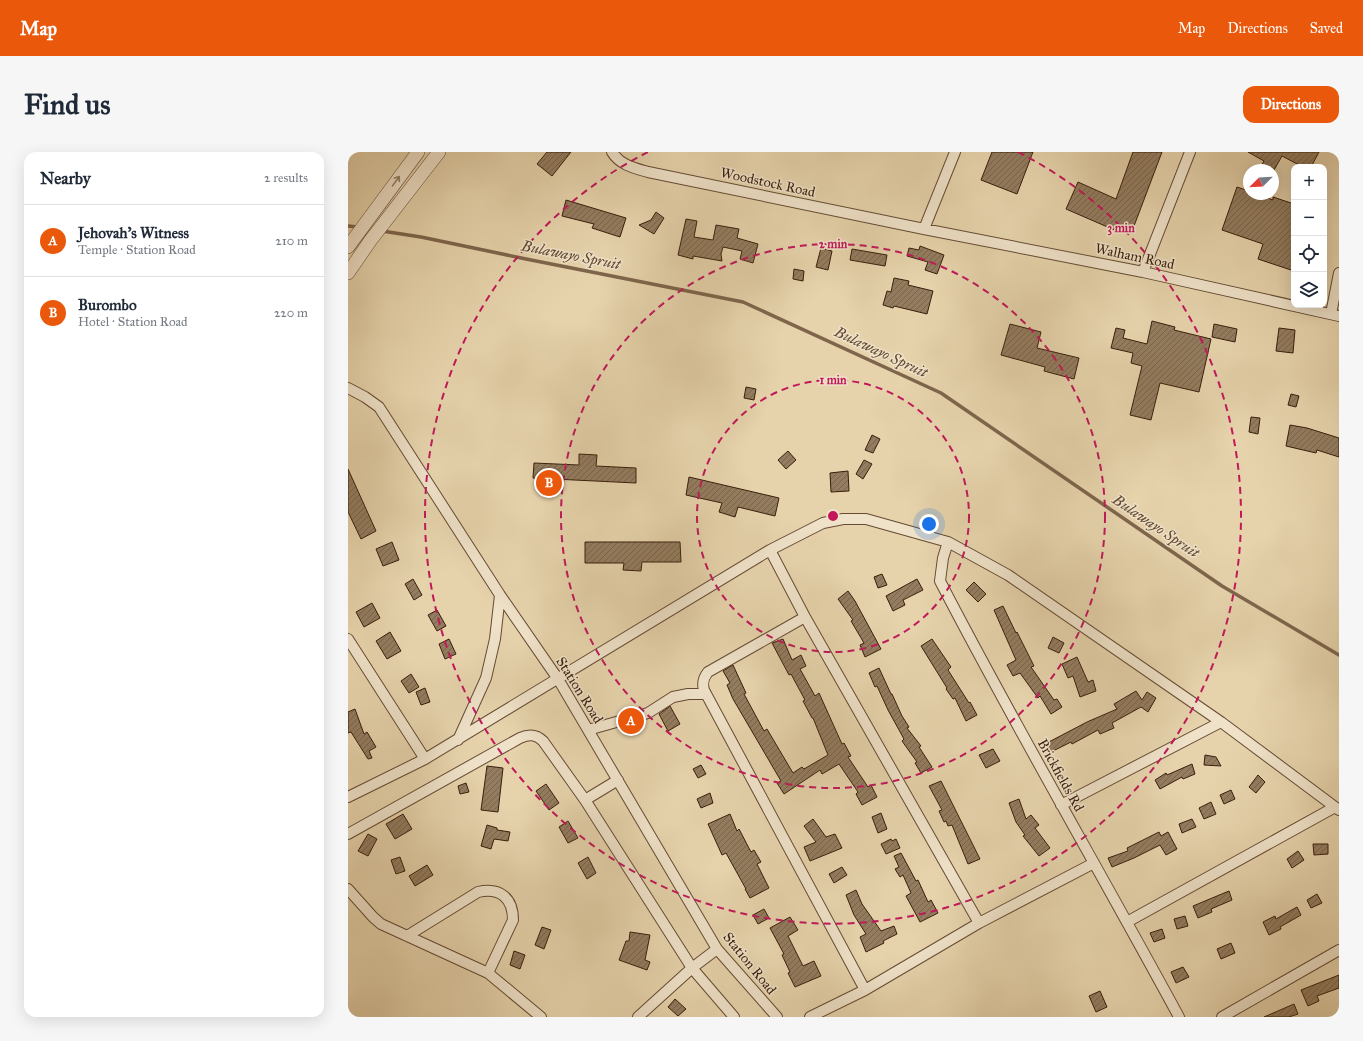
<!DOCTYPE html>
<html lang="en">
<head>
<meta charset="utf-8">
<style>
	body { margin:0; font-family:"IM FELL Great Primer",serif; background:#f6f6f7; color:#1f2937 }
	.controls { position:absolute; right:12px; top:12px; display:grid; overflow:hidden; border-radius:8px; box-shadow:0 4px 16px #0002 }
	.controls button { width:36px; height:36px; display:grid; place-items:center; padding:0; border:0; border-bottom:1px solid #e0e1e3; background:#fff; color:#1f2937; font:20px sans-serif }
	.compass { position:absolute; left:895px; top:12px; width:36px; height:36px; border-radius:50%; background:#fff; box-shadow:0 4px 16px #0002; rotate:246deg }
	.you { position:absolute; left:581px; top:372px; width:14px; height:14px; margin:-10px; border:3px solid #fff; border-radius:50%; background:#1a73e8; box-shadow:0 0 0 6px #1a73e833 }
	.badge { display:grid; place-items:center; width:26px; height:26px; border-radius:50%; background:#ea580c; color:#fff; font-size:13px; font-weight:700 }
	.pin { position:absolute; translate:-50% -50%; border:2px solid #fff; box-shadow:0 1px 4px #0006 }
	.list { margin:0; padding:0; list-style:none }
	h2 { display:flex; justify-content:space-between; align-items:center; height:52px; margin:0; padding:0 16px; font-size:17px }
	h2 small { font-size:13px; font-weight:400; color:#747a83 }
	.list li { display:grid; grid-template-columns:26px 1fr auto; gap:12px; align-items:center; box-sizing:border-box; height:72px; padding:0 16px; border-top:1px solid #e0e1e3 }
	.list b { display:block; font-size:15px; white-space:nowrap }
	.list p { margin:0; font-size:13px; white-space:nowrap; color:#747a83 }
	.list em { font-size:13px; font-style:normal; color:#747a83 }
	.icon { flex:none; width:22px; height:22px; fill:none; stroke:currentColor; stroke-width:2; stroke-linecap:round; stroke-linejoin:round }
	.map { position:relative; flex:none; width:991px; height:865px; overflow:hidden; border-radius:12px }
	header { display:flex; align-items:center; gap:24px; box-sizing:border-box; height:56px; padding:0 20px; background:#ea580c; color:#fff }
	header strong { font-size:19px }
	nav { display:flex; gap:22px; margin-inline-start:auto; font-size:14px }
	.intro { display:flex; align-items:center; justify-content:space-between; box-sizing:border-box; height:96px; padding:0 24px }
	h1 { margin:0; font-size:28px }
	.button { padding:10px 18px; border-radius:12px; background:#ea580c; color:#fff; font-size:14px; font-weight:700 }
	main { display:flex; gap:24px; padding:0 24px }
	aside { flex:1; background:#fff; border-radius:12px; box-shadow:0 4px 16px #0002 }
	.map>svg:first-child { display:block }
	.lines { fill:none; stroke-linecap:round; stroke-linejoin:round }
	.stream { stroke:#7e654b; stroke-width:3.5 }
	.building { fill:url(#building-hatch); stroke:#3a1e0b }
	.minor-casing { stroke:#654b33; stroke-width:12 }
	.tertiary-casing { stroke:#654b33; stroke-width:14 }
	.minor { stroke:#efe2c9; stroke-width:10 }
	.tertiary { stroke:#efe2c9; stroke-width:13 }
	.oneway { stroke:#94806a }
	.ring { fill:none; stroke:#c2185b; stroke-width:2; stroke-dasharray:7 5 }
	.labels { text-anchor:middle; stroke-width:3; stroke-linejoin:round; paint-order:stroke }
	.street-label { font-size:14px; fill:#3a1e0b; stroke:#efe2c9 }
	.water-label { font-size:15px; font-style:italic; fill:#624830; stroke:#efe2c9 }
	.centre { fill:#c2185b; stroke:#efe2c9; stroke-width:2 }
	.ring-label { font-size:12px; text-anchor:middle; font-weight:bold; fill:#c2185b; stroke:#efe2c9; stroke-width:3; stroke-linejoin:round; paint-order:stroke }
</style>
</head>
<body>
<header>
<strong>Map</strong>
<nav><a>Map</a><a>Directions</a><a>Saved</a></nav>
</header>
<div class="intro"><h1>Find us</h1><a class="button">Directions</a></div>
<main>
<aside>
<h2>Nearby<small>2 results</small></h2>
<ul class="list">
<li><span class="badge">A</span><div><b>Jehovah's Witness</b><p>Temple · Station Road</p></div><em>210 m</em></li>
<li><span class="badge">B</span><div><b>Burombo</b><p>Hotel · Station Road</p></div><em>220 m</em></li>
</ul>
</aside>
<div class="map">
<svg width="991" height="865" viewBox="0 0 991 865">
	<defs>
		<pattern id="building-hatch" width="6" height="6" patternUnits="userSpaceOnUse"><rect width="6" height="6" fill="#937c5f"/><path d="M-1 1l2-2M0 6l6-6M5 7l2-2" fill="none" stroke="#79654d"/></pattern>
	</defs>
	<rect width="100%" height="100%" fill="#e6d3ac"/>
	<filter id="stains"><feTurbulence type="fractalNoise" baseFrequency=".005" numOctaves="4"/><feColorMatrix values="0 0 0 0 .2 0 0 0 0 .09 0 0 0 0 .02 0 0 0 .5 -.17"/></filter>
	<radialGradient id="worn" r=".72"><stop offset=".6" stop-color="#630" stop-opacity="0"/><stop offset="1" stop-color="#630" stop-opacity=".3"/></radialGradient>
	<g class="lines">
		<path class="stream" d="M0 74 10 75
			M34 79 73 85 178 107 395 150 593 241 874 434 991 503"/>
	</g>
	<path class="building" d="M199 0H223L204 24 189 12Z
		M644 0H685L669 42 633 28Z
		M785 0H814L786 74 771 80 718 57 730 30 768 47Z
		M900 0H971L963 15H955L934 4 926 18H911L916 9Z
		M889 35 901 39V42H908L925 48V45L946 52V119L910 107 915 92 874 78Z
		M218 48 278 66 272 85 244 76 246 72 214 64Z
		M308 60 316 66 306 82 291 73 303 68Z
		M338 67 349 69 346 85 365 88 368 73 391 77 389 86 410 92 405 111 392 107 394 99 375 95 373 102 374 109 345 104V107L330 103Z
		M572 94 596 103 589 122 577 118 580 110 559 104 561 96 571 98Z
		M473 96 484 99 480 118 468 115Z
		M504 97 539 103 537 114 502 108Z
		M446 117 456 119 455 129 445 127Z
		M546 126 561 129 560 133 585 139 579 162 546 154 545 156 535 153 539 139 543 140Z
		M804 169 827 175 826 178 863 187 851 240 812 231 803 268 782 263 794 214 783 211 785 201 763 196 768 176 777 178 775 186 799 192Z
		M662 172 693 180 689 196 731 206 726 227 696 219 697 215 653 203Z
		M866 172 889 177 887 190 864 185Z
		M931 176 947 178 945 201 928 199Z
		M398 235 408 237 406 248 396 246Z
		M943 242 951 244 948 255 940 253Z
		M903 265 912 266 910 282 901 280Z
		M942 273 959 276 991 286V305L969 298 968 301 938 294Z
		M524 283 532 287 525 301 517 298Z
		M440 299 448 308 438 317 430 308Z
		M231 302 249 303 248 314 288 316V331L185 326 186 311 231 313Z
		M516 308 524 312 515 327 508 322Z
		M0 317 28 379 13 387 0 360Z
		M500 319 501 339 483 340 482 321Z
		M341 325 431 346 427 364 390 355 387 365 371 360 374 351 338 343Z
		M44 390 51 408 35 414 28 397Z
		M237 390H332L333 410H294L293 419 275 418 276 411H237Z
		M534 422 539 433 530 436 526 425Z
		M65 427 74 443 66 448 57 432Z
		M569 427 575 438 555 448 557 453 545 459 538 444Z
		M626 430 638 442 630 450 618 438Z
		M500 439 507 449 533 497 517 505 512 493 516 491 503 469 505 468 490 447Z
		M24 451 32 466 16 475 8 460Z
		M655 454 668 481 669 480 686 514 683 515 706 548 709 547 714 555 703 562 692 544 690 546 672 521 665 524 659 513 668 508 646 458Z
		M89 458 98 474 89 479 80 463Z
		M42 480 53 499 39 507 28 489Z
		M705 485 716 491 711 501 700 496Z
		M101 487 108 502 97 507 91 492Z
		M435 487 444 508 453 503 458 514 452 517 467 544 471 541 494 592 496 591 503 604 500 605 520 635 523 633 529 645 514 653 508 642 510 640 491 612 474 622 472 618 436 642 429 631 433 629 385 547 379 533 382 531 375 519 385 513 398 541 396 542 416 579 419 577 445 621 454 615 456 617 480 603 465 566H464L455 549 457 548 443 522 441 523 424 491Z
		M584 487 603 515 600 518 621 551 622 550 629 563 618 569 607 546 605 547 598 537 599 536 573 494Z
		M729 505 740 530 745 528 748 539 732 545 725 524 720 526 714 512Z
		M531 516 543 542H544L554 564 561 575 559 576 573 594 571 595 584 615 573 621 567 611 569 610 554 589 556 587 540 558 529 534 527 535 521 521Z
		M63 522 71 535 61 541 53 529Z
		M77 536 82 550 73 553 68 540Z
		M788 539 794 548 799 540 808 546 800 560 793 555 764 571 766 576 752 582 750 578 724 592 723 590 701 601 697 592 739 570 769 557 766 552Z
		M322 554 332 572 320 579 311 562Z
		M7 557 16 582 19 580 28 595 21 599 24 606 20 607 3 580 0 581V560Z
		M645 597 652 609 638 616 631 603Z
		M857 603 868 605 873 614 856 613Z
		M844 612 847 622 835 627 834 625 812 637 807 628 818 621 819 623Z
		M353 613 358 622 350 626 345 617Z
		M139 614 155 616 150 660 133 658Z
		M910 623 917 630 908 641 901 635Z
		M593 629 632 707 620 712 604 673 600 674 598 669 596 670 591 659 594 658 581 634Z
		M118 631 121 640 112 642 110 634Z
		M198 632 211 651 201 658 188 639Z
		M883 638 887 647 876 652 872 643Z
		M362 641 365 651 353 656 349 647Z
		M671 647 678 667 683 663 691 673 687 676 702 696 691 704 675 684 677 683 668 670 661 651Z
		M863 650 868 662 856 667 851 656Z
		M533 661 539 677 530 681 524 665Z
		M55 662 64 677 47 687 38 672Z
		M382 662 389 679 391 677 403 700 406 698 413 710 409 712 421 736 402 746 397 737H398L378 701 374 703 360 672Z
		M465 667 478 685 487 682 494 696 462 709 456 695 468 690 456 674Z
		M844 667 848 675 834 681 831 672Z
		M220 669 230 686 220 691 211 675Z
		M139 673 149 676V678L162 680 160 689 146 687 143 697 133 694Z
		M811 680 813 684 820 680 829 697 818 703 812 693 786 706 764 715 760 706 780 699 779 696Z
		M20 682 29 687 20 704 10 699Z
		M543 687 544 689 548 687 552 696 538 702 533 692Z
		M965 692H980V702L966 703Z
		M950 699 956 708 944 716 939 707Z
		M553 701 568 729 570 728 580 750 583 748 590 761 572 770 558 744 563 741 555 723 552 725 547 717 551 715 546 704Z
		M52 705 57 719 48 722 43 708Z
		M240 705 248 721 239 727 230 711Z
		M79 713 85 723 67 734 61 724Z
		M494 715 499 723 486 731 481 722Z
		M508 738 514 752 533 779 546 774 549 782 535 789 536 791 518 800 512 785 518 782 506 763 498 743Z
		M881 739 884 748 863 757 864 760 850 766 845 754Z
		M969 742 974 751 963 756 959 748Z
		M949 755 953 763 932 775 933 777 921 783 915 770 927 764 928 767Z
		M416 757 421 766 410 772 405 763Z
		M837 764 840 774 829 777 826 767Z
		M442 765 450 778 440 784 455 814 466 809 473 824 447 835 440 821 442 820 434 803 436 802 422 776Z
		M194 775 203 778 196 797 187 793Z
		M814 777 817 786 806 790 802 781Z
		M282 780 302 783 297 808 302 810 299 818 271 808 278 789H281Z
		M883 791 887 801 873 807 869 797Z
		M166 799 177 803 172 817 162 813Z
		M835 815 841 825 828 831 823 820Z
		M991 823V836L969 844 971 849 960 854 953 838Z
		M752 839 759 855 748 860 741 844Z
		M327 847 338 857 330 864 320 855Z
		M946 852 950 862 941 865H916Z"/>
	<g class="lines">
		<g class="minor-casing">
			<path id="minor" d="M264 0C272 13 286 16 300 20L576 77 795 120 991 164
				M576 77 607 0
				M795 120 842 0
				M983 162 991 121
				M0 236 17 245 31 255 152 443 210 527 369 797 429 865
				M600 390 595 406 592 429C668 576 752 719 831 865
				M422 398 457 465 631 771
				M457 465 360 520C355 526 354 531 356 538L517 838
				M0 487 77 607
				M240 578 300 561 325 545 340 542H358
				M110 588 138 526 147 487 152 443
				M0 645 77 607 422 398 475 371 495 367H518L600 390 660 423 873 570 991 658
				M237 648 270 628
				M713 653 873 570
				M0 682 172 586C181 582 188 582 195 589L237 648 344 816 386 865
				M0 737 25 765 33 772 140 821 193 865
				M779 770 987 655
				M59 784 130 740C152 735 165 746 165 768L140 821
				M290 865 344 816 369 797
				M462 865 517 838 631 771 746 711
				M874 865 991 798"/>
		</g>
		<g class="tertiary-casing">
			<path id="tertiary" d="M0 95 70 0
				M0 121 22 89 91 0"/>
		</g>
		<use href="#minor" class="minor"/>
		<use href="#tertiary" class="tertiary"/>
	</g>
	<defs><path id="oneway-shaft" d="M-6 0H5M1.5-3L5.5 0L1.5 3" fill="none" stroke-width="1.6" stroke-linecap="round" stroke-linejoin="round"/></defs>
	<use class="oneway" href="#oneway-shaft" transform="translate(48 29) rotate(-54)"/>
	<g class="ring">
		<circle cx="485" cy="364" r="136"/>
		<circle cx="485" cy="364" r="272"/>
		<path d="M670 0A408 408 0 1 1 300 0"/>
	</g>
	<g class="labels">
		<g class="street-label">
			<text transform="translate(420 30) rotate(12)" y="5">Woodstock Road</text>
			<text transform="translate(787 104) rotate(12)" y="5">Walham Road</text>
			<text transform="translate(232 538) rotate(58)" y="5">Station Road</text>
			<text transform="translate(713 623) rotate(61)" y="5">Brickfields Rd</text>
			<text transform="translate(402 811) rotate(51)" y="5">Station Road</text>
		</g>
		<g class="water-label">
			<text transform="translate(223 103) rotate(11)" y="5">Bulawayo Spruit</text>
			<text transform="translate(533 200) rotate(25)" y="5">Bulawayo Spruit</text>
			<text transform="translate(808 374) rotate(34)" y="5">Bulawayo Spruit</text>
		</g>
	</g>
	<circle cx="485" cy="364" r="6" class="centre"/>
	<g class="ring-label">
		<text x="773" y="80">3 min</text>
		<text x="485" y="96">2 min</text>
		<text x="485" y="232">1 min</text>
	</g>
	<rect width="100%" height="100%" filter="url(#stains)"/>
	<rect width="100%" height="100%" fill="url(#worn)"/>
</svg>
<div class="controls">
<button>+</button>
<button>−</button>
<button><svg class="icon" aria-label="locate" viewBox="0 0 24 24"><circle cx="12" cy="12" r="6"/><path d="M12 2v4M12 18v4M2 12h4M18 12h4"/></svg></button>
<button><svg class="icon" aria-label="layers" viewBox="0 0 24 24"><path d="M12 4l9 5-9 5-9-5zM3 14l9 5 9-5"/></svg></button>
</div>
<svg class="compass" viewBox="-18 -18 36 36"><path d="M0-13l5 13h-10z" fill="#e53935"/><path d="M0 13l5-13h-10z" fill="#747a83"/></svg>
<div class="you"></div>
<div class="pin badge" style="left:283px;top:569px">A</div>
<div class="pin badge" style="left:201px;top:331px">B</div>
</div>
</main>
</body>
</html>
